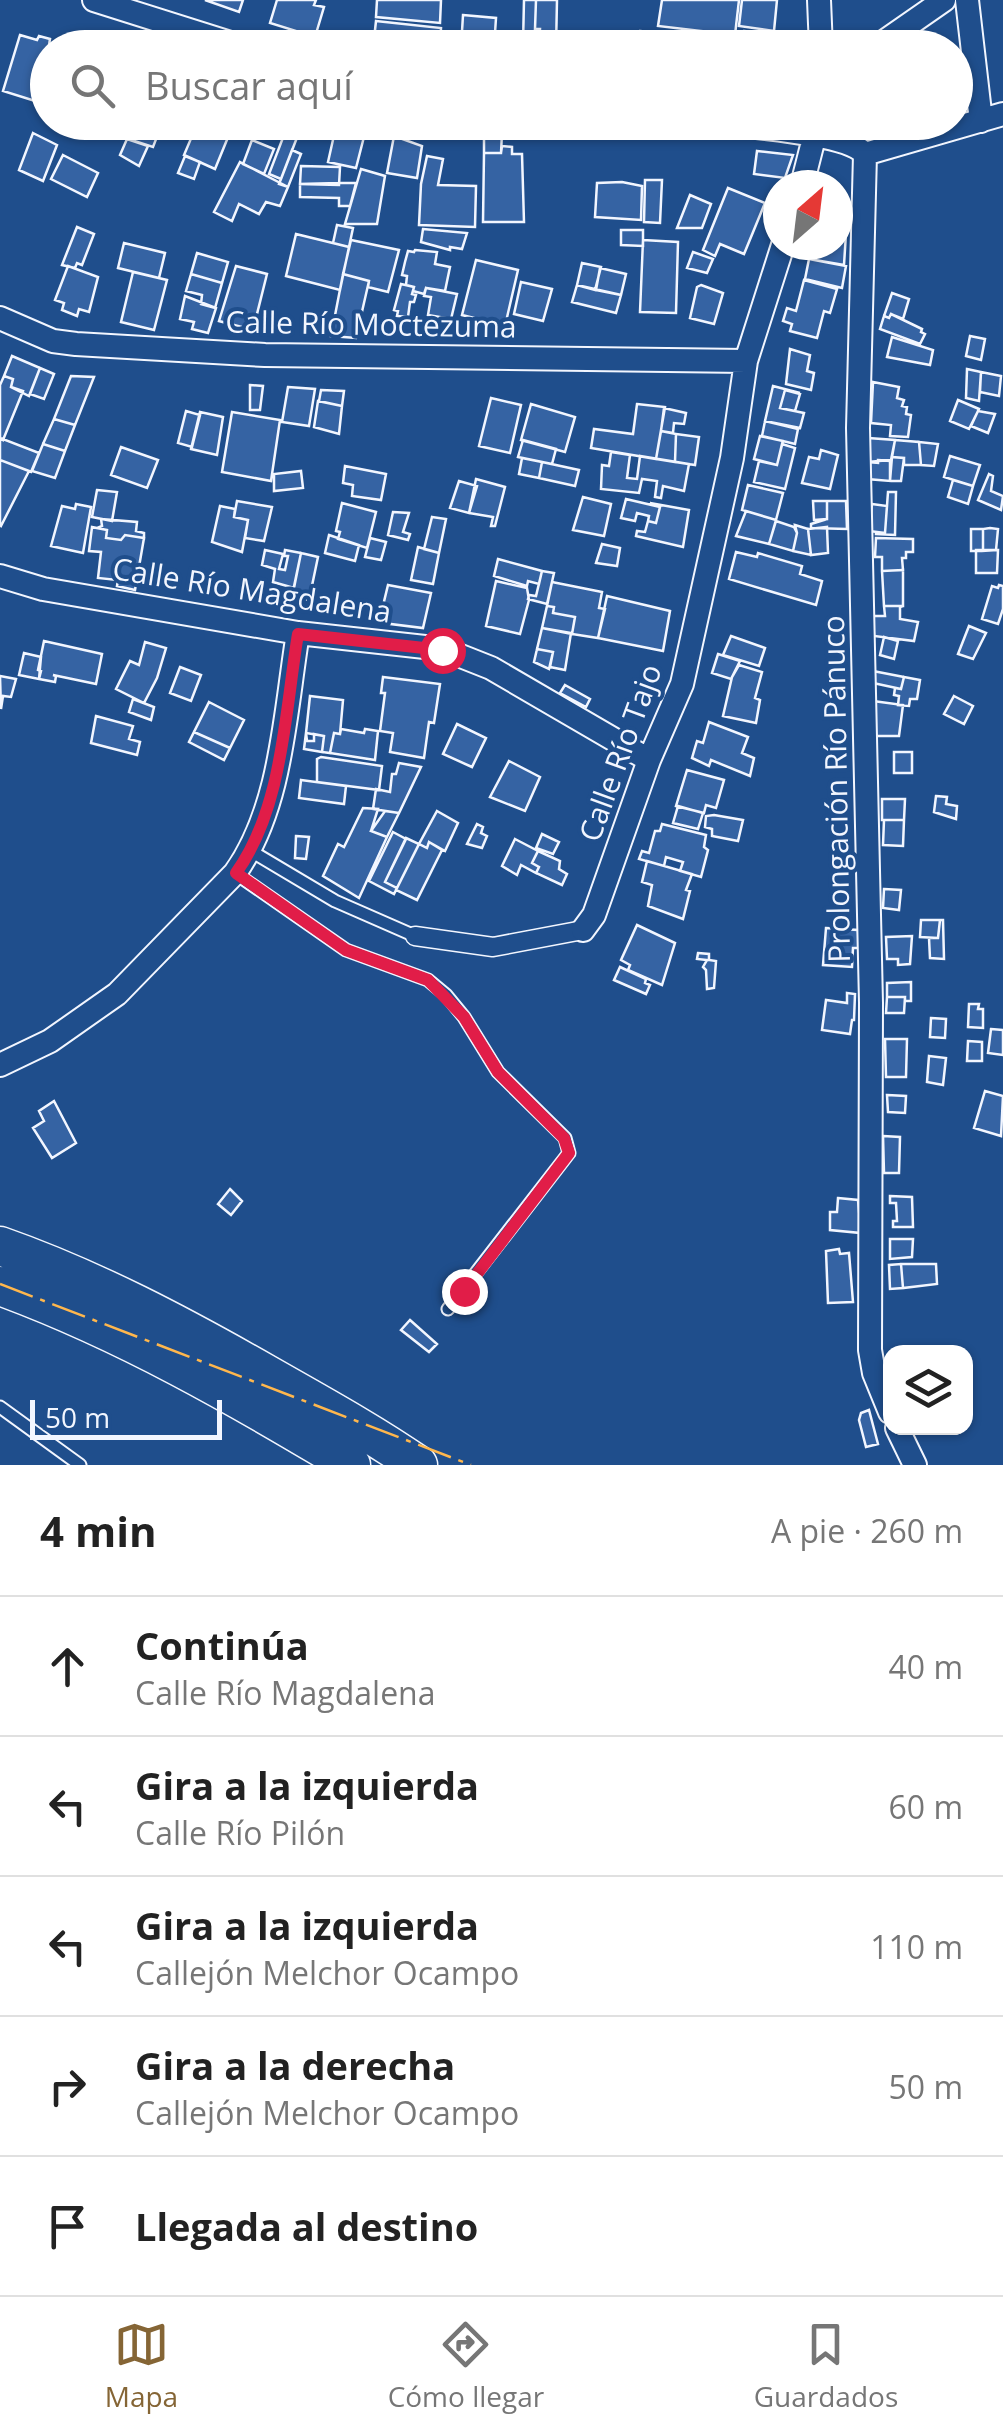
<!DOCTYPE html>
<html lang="es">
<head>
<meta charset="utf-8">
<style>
	body { margin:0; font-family:"Open Sans",sans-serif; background:#f2f2f2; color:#222 }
	.controls { position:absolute; right:30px; bottom:30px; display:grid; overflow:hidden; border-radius:20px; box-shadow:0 2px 8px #0004 }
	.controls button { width:90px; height:90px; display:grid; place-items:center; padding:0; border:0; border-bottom:2px solid #e0e0e0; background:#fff; color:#222; font:50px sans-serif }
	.compass { position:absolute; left:763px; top:170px; width:90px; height:90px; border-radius:50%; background:#fff; box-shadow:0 2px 8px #0004; rotate:28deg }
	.scale { position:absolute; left:30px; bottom:25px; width:192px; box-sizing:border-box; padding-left:10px; border:5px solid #f2f6ff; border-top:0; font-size:28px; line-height:35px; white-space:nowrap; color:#f2f6ff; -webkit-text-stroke:8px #1f4e8c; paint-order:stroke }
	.stop { position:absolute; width:30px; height:30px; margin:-22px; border:8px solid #e11d48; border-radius:50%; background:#fff }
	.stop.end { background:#e11d48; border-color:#fff; box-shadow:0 2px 10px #0008 }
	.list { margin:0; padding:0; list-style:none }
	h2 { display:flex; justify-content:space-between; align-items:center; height:130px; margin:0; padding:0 40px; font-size:42px }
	h2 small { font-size:32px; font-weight:400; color:#767676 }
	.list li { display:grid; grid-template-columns:65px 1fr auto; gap:30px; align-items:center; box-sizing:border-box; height:140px; padding:0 40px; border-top:2px solid #e0e0e0 }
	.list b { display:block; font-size:38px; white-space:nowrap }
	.list p { margin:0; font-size:32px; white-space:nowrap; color:#767676 }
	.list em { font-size:32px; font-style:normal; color:#767676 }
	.icon { flex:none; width:55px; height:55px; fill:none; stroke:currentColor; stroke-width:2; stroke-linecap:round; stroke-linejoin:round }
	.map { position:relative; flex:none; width:1003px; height:1465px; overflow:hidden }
	.search { position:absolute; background:#fff; box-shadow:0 2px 8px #0004; left:30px; right:30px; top:30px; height:110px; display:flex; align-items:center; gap:25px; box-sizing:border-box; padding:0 35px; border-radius:55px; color:#767676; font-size:38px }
	.sheet { height:830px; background:#fff }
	nav { display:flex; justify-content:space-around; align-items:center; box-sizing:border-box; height:140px; border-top:2px solid #e0e0e0; background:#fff; font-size:28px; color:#767676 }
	nav a { display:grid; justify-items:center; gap:5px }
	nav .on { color:#856535 }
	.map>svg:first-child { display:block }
	.building { fill:#3563a3; stroke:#f2f6ff; stroke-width:2.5 }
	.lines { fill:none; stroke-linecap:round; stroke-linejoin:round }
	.service-casing { stroke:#f2f6ff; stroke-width:15 }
	.pedestrian-casing { stroke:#f2f6ff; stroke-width:21 }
	.minor-casing { stroke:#f2f6ff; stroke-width:26 }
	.trunk-casing { stroke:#f2f6ff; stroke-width:41 }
	.service { stroke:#1f4e8c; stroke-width:11 }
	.pedestrian { stroke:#1f4e8c; stroke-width:18 }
	.minor { stroke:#1f4e8c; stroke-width:22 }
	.trunk { stroke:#1f4e8c; stroke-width:38 }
	.power { stroke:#ffb74d; stroke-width:2.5; stroke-dasharray:35 8 5 8; stroke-linecap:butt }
	.route { stroke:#e11d48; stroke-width:12 }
	.labels { text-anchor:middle; stroke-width:8; stroke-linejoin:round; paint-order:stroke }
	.street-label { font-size:30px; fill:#f2f6ff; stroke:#1f4e8c }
</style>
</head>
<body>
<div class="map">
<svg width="1003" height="1465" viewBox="0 0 1003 1465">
	<rect width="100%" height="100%" fill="#1f4e8c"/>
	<path class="building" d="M205 0H243L239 12Z
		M277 0H316L314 5 324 7 315 37 270 23Z
		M377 0H441L440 23 376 17Z
		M524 0H536L535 29H540L539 46 523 44Z
		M536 0H557L556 48H530L539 46 540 29H535Z
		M662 0H739L735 35 658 26Z
		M742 0H777L774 31 739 26Z
		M463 15 496 18 494 48H461Z
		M376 21 441 28 440 48H373Z
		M640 31 732 40V48H638Z
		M744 31 772 34 770 48H742Z
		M20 35 37 40 39 36 50 39 49 45 59 48H48V105L3 91Z
		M127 122 162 124 153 147 122 137Z
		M198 122 233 125 215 169 184 155Z
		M289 122H303L281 179 269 174Z
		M337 122 366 129 356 168 328 162Z
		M484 132 502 133 501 153H484Z
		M33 133 57 145 43 181 19 170Z
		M394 136 422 146 417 178 387 173Z
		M127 139 148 146 139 166 120 155Z
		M252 140 274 149 264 174 243 164Z
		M502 146 512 147V154H522L524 222H483L484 153H501Z
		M292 150 301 154 288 187 279 184Z
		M757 151 793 155 785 178 754 174Z
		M63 155 98 173 87 197 51 179Z
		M185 156 200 162 194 179 178 173Z
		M427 156 443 159 438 185 476 186 475 227 419 225 421 184Z
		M240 162 288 187 280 206 266 202 259 214 239 204 232 221 214 212Z
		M301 166 340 167 339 185 300 184Z
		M361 169 385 176 377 224H345Z
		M645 180H662L660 223 644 222Z
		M622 182 642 186 641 220 595 217 597 183Z
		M339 183H356L350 206H339V198L300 197V184Z
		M728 188 765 203 744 254 720 244 715 256 703 250Z
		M690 195 711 204 702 228H677Z
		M337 225 353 228 349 247 333 243Z
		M77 227 94 234 82 265 77 263 75 268 62 265Z
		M423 229 467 233 462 249 450 247V250L421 242Z
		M621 230H643V246L621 245Z
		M838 233H846L844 265 815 260 816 245H838Z
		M296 234 349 247 340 290 286 276Z
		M351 240 399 250 388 292 368 287 369 281 343 274Z
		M643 240 678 242 676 313 640 312Z
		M124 243 165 253 159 278 118 268Z
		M415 250 437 252 435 264 450 267 445 291 426 288 424 294 413 291 414 287 406 285 407 276 402 275 405 262 408 251 414 252Z
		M693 252 713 259 707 273 687 268Z
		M197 253 228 262 222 283 191 274Z
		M809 259 846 266 842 288 805 279Z
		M476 260 518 270 505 326 489 322 487 327 477 324 478 319 462 315Z
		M582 263 601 267 595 290 577 285Z
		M68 266 98 277 89 312 79 309 77 316 62 310 64 303 55 300Z
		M236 266 267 274 253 330 219 321Z
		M600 268 626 274 621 295 596 290Z
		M133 272 167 280 154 330 121 322Z
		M191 274 222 283 215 308 201 304 202 295 186 291Z
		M343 274 369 281 356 338 331 336Z
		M804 280 837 289 830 313 824 311 817 338 790 331 792 324 783 321 787 308 796 311Z
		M521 282 552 289 543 321 514 314Z
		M401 284 414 287 412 294 416 295 414 302H410L408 317 397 316 398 311 394 310Z
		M577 285 621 295 616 313 572 302Z
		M701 285 723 293 714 324 690 318 697 287Z
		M426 288 457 294 451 319 428 315 431 297 424 296Z
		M892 293 909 299 903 319 891 314 889 318 884 316Z
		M185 296 216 308 208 333 192 329 194 322 180 319Z
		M891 314 922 329 921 332 925 334 920 344 880 329 884 316 889 318Z
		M970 336 985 339 981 360 966 356Z
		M892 337 933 350 930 365 887 357Z
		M790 349 810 355 807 371 814 373 811 390 786 384Z
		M12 356 40 368 29 396 11 387 13 379 4 376Z
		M40 368 54 374 44 399 30 394Z
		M967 369 981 372 979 401 966 398Z
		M981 372 1001 376 999 396 980 392Z
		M4 376 13 379 11 387 23 391 3 440 0 438V385Z
		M71 376 94 377 75 425 54 419Z
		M873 382 899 387 897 398 904 400 902 406 907 407 906 414 911 415 908 437 890 436 891 425 871 423Z
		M250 385 263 386 260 410H250Z
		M773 386 800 393 785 390 780 408 804 413 800 428 765 421Z
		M288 387 315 389 309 426 282 422Z
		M321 390 344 391 342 406 319 401Z
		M785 390 800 394 795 411 780 408Z
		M491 398 521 405 510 453 479 446Z
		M958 400 979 409 969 429 950 421Z
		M318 401 342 406 339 434 314 427Z
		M531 404 575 417 565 452 521 440Z
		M637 404 665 407 656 459 591 448 594 429 633 434Z
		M664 408 686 413 684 424 674 423 673 433 661 431Z
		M186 411 200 415 192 447 178 443Z
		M978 411 995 414 988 433 971 426Z
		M200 412 223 417 217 455 191 449Z
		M232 412 280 420 271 481 222 472Z
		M54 419 75 425 65 451 43 444Z
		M765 421 798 429 795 444 762 436Z
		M661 431 676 434 675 462 656 459Z
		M676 434 699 437 695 465 675 462Z
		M760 436 783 441 777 465 754 459Z
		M0 438 39 453 31 472 0 460Z
		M868 438 895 440 891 460 867 462Z
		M523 440 556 449 552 464 518 457Z
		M895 440 919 442 921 465H904V458L892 457Z
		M919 442 938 444 934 466 921 465Z
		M43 444 65 451 55 478 32 471Z
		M782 444 795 448 785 489 754 482 759 461 777 465Z
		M121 447 158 460 147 488 111 475Z
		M821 450 838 455 830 489 802 483 809 457 819 459Z
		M611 452 630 455 627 478 637 479 640 456 689 464 684 491 663 486 661 498 655 497 657 481 642 479 639 493 601 489 602 465 609 466Z
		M950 456 980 465 973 486 944 477Z
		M892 457 904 458 901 481H890Z
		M522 458 542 462 539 478 519 474Z
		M0 460 29 471 1 526 0 525Z
		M878 460 890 461V481L867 479V462L878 463Z
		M542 462 579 470 575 486 539 478Z
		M345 466 386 474 381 500 352 496 353 485 343 483Z
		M301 471 303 488 274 491V474Z
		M989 474 993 476 991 491 1003 496 1001 510 978 500Z
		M476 479 505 487 495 526H491L493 517 469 513Z
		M953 480 973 486 968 504 948 497Z
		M459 481 477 486 469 513 450 508Z
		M748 485 783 493 776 520 742 510Z
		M97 490 117 492 112 521 92 517Z
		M888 492H896L895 535 876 534V532L885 533Z
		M583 497 611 504 604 536 573 530Z
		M626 499 660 507 656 523 648 521 649 516 637 513 635 521 621 518Z
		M237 501 272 507 264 541 245 538 248 520 234 517Z
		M813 501H827V519L814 520Z
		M827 501H846L847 529 811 528V524L827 519Z
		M342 503 376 512 367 548 338 539 340 532 336 531Z
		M650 503 689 510 683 547 636 536 637 531 645 532 648 521 656 523 660 507Z
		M76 504 91 507 83 553 51 546 62 506 75 509Z
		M872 504 887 506 885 533 869 531Z
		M220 506 235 509 234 517 248 520 242 552 212 542Z
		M746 511 776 520 769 544 736 536Z
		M393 512 409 513 403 532 410 534 408 540 388 535Z
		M432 517 446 519 439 553 424 549Z
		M101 519 137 522 136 531 144 533V538L125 535 121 540 106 538 107 530 97 528 102 526Z
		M776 521 794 527 797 533 793 551 769 544Z
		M795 525 808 529 811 555 793 551 797 533Z
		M92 527 107 530 106 538 121 540 125 535 144 538 135 590 117 586 118 580 98 578 101 552 89 551Z
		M827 527 828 553 811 555 808 529Z
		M990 528 998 529 996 550 983 551V529Z
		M971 529H983V551H971Z
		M329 535 359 545 355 561 325 553Z
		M370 538 386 542 381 560 365 557Z
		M876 538 913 539V552H906V558H902L903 570 882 571V557H875Z
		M602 544 620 548 617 566 596 563Z
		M418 547 439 553 433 584 411 580Z
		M265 550 283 554 279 569 285 570 288 556H284L285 550 301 553 294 588 273 582 275 569 262 565Z
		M976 550H998L997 573H976Z
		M736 552 757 557 758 553 802 566 800 574 822 581 816 605 729 579Z
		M301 553 318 557 309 600 292 596Z
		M498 559 542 571 539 584 528 581 527 586 494 576Z
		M903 570V606H884L882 571Z
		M542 571 554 573 547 604 528 599 529 595 536 596Z
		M496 581 527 588 529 600 520 634 486 626Z
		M552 582 602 592 599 608 605 609 598 638 572 634 575 617 553 613 554 607 547 606Z
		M388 585 431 593 423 628 383 623 381 614Z
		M999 585 1003 586V609L998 624 982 619 992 586 998 588Z
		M607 596 670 611 663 651 598 638Z
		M547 606 554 607 553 613 575 617 572 634 542 628Z
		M884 606H903L900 607V619L918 622 914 641 874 636 873 616H885Z
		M969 626 986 633 973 659 958 654Z
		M542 628 571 633 565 670 550 667 553 652 537 649Z
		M731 636 765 648 759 666 723 655Z
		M884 637 898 641 894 659 880 655Z
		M44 641 102 654 96 684 53 675 56 676 55 682 39 679 41 671 38 670Z
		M145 642 166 648 157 678 144 703 116 689 130 661 139 665Z
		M537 649 553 652 549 669 534 662Z
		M24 653 41 657 39 679 19 675Z
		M718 654 740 661 731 679 712 673Z
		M739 665 762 672 755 698 760 700 756 723 723 716 732 677Z
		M180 667 201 675 191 701 170 693Z
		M873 671 904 677 901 689 873 683Z
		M0 676 16 679 11 697 3 696 1 709Z
		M383 677 440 684 434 723 429 722 424 758 390 752 393 733 380 731 385 693H381Z
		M904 677 920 680 917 699H910L909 706 898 705 899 696 894 695 895 688 901 689Z
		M565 685 590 699 586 707 560 693Z
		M310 696 343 700 340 734 334 733 330 753 322 752 324 736 306 733Z
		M954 696 973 706 964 724 944 714Z
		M133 699 154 707 151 720 129 712Z
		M873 701 903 705 899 736H874Z
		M209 702 244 720 230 748 194 732Z
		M96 716 133 726 129 739 140 742 137 755 91 743Z
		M709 722 748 737 742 753 754 758 750 776 711 760 709 766 692 758 697 741 703 743Z
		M457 724 486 738 472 767 443 754Z
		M341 729 364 733 365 729 378 731 375 760 330 753 334 733 340 734Z
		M194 732 230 748 224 760 189 742Z
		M306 733 307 741H314V734L324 736 322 752 304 749Z
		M894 752H912V773H894Z
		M321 757 382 766 379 790 317 782V759Z
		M509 761 540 777 525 811 490 797Z
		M399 763 421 767 399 813 373 809 376 789 390 792 392 774H396Z
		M687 770 724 780 716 808 706 805 704 813 676 806Z
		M301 780 346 786 344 804 299 798Z
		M936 796 947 797 946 804 957 806 956 819 934 812Z
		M882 799H905L904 820H882Z
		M678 806 703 813 698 829 673 823Z
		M363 808 378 809 371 831 387 837 359 898 323 876 338 844 344 847Z
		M385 811 399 813 387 837 371 831Z
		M437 811 458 823 445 851 429 842 427 848 419 844Z
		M714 815 743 820 738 841 712 836V829L705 827 706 816Z
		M884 820H904L903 846 883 845Z
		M477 824 483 827 481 833 487 836 482 848 467 844Z
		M662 824 706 835 704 847 708 850 701 877 680 871 683 862 666 857 664 866 639 859 642 851 649 853 655 831H660Z
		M393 832 406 839 385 882 397 888 394 894 369 881Z
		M542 834 559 842 553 854 536 848Z
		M296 836 309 837 306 859 295 858Z
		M406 838 419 844 397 888 385 882Z
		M515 839 538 851 532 863 539 867 536 873 521 865 517 875 502 866Z
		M429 842 442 850 417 900 396 890 419 844 427 848Z
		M538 851 560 861 559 869 567 874 562 885 536 873 539 867 532 863Z
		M647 861 692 874 686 890 690 891 683 919 648 906 652 885 642 882Z
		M884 889 901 890 899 910 883 908Z
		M921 920H940L938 938 920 937Z
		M940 920H943L944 959 930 958 929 938H938Z
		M637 925 675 943 662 985 628 970 630 965 621 960Z
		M826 928 858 930 859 948H853L852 967 823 965Z
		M912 936 910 964 898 965V959H887L886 937Z
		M698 953 709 954V960L716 961 714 988 707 989 706 970 703 967 707 960 697 959Z
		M620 967 646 979 645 983 650 985 646 994 614 980Z
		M911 982V1001H905V997H887V983Z
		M847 993 855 994 854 1020H852L850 1034 822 1030 826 1000 847 1003Z
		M887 997H905L904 1013H886Z
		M969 1004H979L978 1009H983V1028L968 1027Z
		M931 1018 946 1019 945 1038 930 1037Z
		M991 1029 1003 1030V1055L988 1053Z
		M885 1039H907L906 1077H886Z
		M968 1041 982 1042V1061H967Z
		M929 1056 946 1058 943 1085 927 1082Z
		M985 1091 1003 1096 1001 1136 974 1128Z
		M887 1095 906 1096 905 1113 888 1112Z
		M54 1101 76 1143 52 1158 33 1128 44 1121 39 1111Z
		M883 1136 900 1137 899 1173H884Z
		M230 1189 242 1201 231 1215 218 1204Z
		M890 1196 912 1197 913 1227H893V1221H897L896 1203H890Z
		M838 1198 858 1200 861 1233 830 1230V1212H837Z
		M890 1239H913L912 1257 890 1259Z
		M839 1249 840 1254 849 1253 853 1302 828 1303 826 1251Z
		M901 1264 903 1288 890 1289 889 1265Z
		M901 1264H936L937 1284 903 1288Z
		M410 1320 437 1344 429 1352 401 1330Z
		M869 1410 878 1444 866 1447 859 1420 861 1413Z"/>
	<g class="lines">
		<g class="service-casing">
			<path id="service" d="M251 851 335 901 415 936
				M235 873 346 950 428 980 446 995 464 1017 498 1072 565 1138 569 1153 448 1309
				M0 1407 80 1465"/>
		</g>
		<g class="pedestrian-casing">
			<path id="pedestrian" d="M415 936 493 947 583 930"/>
		</g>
		<g class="minor-casing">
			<path id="minor" d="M94 0 246 48
				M819 0 821 48
				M967 0 981 121
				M875 48 944 0
				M713 122C745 127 846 132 865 154L858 428 871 1003 870 1350 874 1373 890 1412
				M865 154 1003 114
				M802 185 818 122
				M0 318 53 341 76 344 265 355 746 361
				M0 576 43 589 298 633 443 649 491 668 649 760
				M583 930 594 915 649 760 682 684 732 458 746 361 783 245
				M0 1065 50 1041 117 994 235 873C282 807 285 712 298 633
				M897 1428 915 1465"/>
		</g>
		<g class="trunk-casing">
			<path id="trunk" d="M0 1246C94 1279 182 1326 268 1375 319 1404 370 1432 418 1465
				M0 1286C123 1331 238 1397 351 1465"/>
		</g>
		<use href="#service" class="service"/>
		<use href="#pedestrian" class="pedestrian"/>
		<use href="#minor" class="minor"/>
		<use href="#trunk" class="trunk"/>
		<path class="power" d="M0 1284 471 1465"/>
	</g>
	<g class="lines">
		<path class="route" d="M442 650 298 634C285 711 283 808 236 873L346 950 428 980 464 1017 498 1072 564 1138 569 1153 464 1291"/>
	</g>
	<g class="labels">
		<g class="street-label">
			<text transform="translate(371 325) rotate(1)" y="10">Calle Río Moctezuma</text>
			<text transform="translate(252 591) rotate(9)" y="10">Calle Río Magdalena</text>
			<text transform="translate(621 753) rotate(-70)" y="10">Calle Río Tajo</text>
			<text transform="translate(837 789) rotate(-91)" y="10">Prolongación Río Pánuco</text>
		</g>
	</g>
</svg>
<div class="controls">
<button><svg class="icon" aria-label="layers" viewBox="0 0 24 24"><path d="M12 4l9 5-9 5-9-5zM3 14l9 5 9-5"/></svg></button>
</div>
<svg class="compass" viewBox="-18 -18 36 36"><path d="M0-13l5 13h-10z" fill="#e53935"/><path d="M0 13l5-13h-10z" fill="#767676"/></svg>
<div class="scale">50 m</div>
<div class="stop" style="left:442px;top:650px"></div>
<div class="stop end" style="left:464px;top:1291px"></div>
<div class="search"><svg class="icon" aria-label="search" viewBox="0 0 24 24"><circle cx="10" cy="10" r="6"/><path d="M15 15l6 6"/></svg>Buscar aquí</div>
</div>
<section class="sheet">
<h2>4 min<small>A pie · 260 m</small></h2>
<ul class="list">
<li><svg class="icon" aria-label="ahead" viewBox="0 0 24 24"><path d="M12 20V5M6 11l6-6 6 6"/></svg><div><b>Continúa</b><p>Calle Río Magdalena</p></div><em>40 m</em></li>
<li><svg class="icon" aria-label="left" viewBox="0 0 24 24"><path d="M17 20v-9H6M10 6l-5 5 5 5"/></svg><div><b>Gira a la izquierda</b><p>Calle Río Pilón</p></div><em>60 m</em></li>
<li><svg class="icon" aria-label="left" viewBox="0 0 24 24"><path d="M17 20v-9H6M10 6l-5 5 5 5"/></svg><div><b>Gira a la izquierda</b><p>Callejón Melchor Ocampo</p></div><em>110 m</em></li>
<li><svg class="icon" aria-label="right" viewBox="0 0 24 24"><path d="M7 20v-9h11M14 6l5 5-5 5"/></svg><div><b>Gira a la derecha</b><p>Callejón Melchor Ocampo</p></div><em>50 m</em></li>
<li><svg class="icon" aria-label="arrive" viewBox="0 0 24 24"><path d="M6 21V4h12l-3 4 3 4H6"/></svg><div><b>Llegada al destino</b></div></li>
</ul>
</section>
<nav>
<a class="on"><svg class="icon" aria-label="map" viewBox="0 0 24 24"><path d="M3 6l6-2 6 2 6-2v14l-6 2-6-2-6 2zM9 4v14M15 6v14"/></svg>Mapa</a>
<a><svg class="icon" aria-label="directions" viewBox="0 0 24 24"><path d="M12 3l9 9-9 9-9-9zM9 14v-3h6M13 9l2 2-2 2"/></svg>Cómo llegar</a>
<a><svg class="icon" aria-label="saved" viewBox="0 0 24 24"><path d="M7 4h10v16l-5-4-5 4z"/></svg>Guardados</a>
</nav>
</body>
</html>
